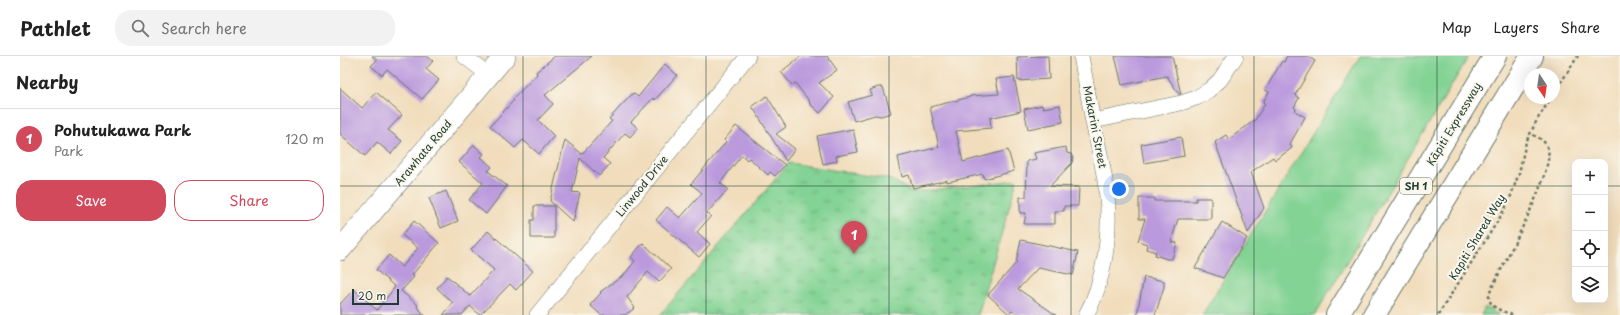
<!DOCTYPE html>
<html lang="en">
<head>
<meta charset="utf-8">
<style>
	body { margin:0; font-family:"Playpen Sans",sans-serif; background:#f2f2f2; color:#222 }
	.controls { position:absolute; right:12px; bottom:12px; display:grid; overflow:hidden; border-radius:8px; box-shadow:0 4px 16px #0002 }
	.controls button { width:36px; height:36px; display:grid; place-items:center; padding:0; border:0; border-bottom:1px solid #e0e0e0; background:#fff; color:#222; font:20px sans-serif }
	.compass { position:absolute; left:1184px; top:12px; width:36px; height:36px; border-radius:50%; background:#fff; box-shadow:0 4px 16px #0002; rotate:167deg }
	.scale { position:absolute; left:12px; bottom:10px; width:47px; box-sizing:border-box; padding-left:4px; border:2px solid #1f3d34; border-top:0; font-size:11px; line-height:14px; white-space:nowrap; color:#1f3d34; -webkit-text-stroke:3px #fbf7ec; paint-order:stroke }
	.you { position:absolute; left:779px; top:133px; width:14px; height:14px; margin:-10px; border:3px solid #fff; border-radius:50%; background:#1a73e8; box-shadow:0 0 0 6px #1a73e833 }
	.badge { display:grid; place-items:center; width:26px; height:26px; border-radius:50%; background:#d1495b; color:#fff; font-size:13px; font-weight:700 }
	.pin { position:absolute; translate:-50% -33px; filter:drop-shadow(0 1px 2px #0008) }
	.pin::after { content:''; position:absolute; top:21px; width:14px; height:12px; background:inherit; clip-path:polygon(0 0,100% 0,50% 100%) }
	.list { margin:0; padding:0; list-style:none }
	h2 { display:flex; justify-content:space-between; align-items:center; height:52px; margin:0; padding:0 16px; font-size:17px }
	h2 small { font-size:13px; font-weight:400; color:#767676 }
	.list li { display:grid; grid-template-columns:26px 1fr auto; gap:12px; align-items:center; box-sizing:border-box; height:60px; padding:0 16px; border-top:1px solid #e0e0e0 }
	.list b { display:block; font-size:15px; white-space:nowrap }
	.list p { margin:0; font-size:13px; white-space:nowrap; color:#767676 }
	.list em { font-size:13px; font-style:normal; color:#767676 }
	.actions { display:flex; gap:8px; padding:12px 16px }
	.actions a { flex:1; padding:9px 0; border:1px solid #d1495b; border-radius:16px; text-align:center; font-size:14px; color:#d1495b }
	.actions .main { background:#d1495b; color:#fff }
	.icon { flex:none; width:22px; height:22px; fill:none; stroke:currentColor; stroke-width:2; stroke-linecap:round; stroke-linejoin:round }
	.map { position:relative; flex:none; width:1280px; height:259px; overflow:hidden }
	header { display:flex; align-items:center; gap:24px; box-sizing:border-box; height:56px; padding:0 20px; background:#fff; border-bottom:1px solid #e0e0e0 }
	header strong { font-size:19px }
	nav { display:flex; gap:22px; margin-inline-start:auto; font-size:14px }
	.search { width:280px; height:36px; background:#f2f2f2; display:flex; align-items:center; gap:10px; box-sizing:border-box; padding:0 14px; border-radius:16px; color:#767676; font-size:15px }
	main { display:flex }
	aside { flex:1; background:#fff }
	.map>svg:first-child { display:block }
	.green { fill:#83d394; stroke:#518864 }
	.park { fill:url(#park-tufts); stroke:#518864 }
	.building { fill:#ba99dd }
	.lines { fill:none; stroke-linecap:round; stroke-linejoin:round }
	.minor-casing { stroke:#687564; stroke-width:16 }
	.secondary-casing { stroke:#687564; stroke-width:22 }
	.motorway-casing { stroke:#687564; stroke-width:24 }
	.path { stroke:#687564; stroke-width:2.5; stroke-dasharray:3 3; stroke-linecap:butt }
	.minor { stroke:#fff; stroke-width:15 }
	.secondary { stroke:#fff; stroke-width:21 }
	.motorway { stroke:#fff; stroke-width:22 }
	.grid { fill:none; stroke:#1f3d34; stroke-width:1; stroke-opacity:0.55 }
	.labels { text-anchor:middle; stroke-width:4; stroke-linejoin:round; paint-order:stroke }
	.shield { fill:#fbf7ec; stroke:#61756b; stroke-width:1 }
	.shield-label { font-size:10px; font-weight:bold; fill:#1f3d34 }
	.street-label { font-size:11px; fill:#1f3d34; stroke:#fbf7ec }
</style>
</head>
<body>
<header>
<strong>Pathlet</strong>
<div class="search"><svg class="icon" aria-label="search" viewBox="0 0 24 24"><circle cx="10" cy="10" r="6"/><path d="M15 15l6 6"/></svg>Search here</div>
<nav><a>Map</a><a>Layers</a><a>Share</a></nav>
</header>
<main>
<aside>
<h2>Nearby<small></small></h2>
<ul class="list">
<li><span class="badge">1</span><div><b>Pohutukawa Park</b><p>Park</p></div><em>120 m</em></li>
</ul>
<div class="actions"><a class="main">Save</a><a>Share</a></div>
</aside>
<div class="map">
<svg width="1280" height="259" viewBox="0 0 1280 259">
	<defs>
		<pattern id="park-tufts" width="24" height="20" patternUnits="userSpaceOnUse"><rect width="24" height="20" fill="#83d394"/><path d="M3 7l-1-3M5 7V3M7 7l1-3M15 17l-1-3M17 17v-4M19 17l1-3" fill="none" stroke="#6bac7a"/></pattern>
	</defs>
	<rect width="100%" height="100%" fill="#fbf7ec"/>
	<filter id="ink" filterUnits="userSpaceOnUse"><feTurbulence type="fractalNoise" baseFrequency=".025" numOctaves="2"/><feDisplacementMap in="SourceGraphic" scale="8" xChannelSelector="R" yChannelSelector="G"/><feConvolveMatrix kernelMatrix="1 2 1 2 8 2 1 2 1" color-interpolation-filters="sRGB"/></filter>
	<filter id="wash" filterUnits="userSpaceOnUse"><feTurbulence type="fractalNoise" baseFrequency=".012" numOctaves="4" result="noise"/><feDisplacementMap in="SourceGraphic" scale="16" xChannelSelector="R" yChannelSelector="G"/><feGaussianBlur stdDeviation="0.9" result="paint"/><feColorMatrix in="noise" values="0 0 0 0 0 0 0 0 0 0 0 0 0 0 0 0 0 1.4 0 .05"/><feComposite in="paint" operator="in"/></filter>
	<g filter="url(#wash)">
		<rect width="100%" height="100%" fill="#f1ddbc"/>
		<path class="green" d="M1020 0H1129L975 259H862Z
			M1145 251 1159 259H1141Z"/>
		<path class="park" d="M449 107 549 123 573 136 677 124 638 259H320Z"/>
		<g id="blocks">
			<path class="building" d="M32 0H87L93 5 86 13 99 24 82 43 47 13 42 19 31 10 37 4Z
				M215 0H252L205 39 213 48 198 64 214 80 199 98 183 84 175 92 150 70 174 44 173 43 197 18 196 16Z
				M461 0H487L497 14 479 27 494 41 480 57 469 47 470 46 455 27 452 29 441 16Z
				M708 0 709 23 678 25 677 1Z
				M775 0H832L841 38H839L827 20 782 29Z
				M947 0H967L975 5 955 39 959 42 954 51 956 53 955 55 965 61 950 88 952 92 935 104 933 101 911 116 924 152 908 177 875 86 886 79 889 83 915 64 925 48 923 46 929 36 925 34 942 5 944 6Z
				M325 8 337 19 315 44 313 42 291 66 298 72 290 81 285 77 263 102 270 108 259 120 240 102 232 136 240 137 233 166 210 145 225 84 241 97V99L272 65 269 63 293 37 298 41Z
				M674 21 681 55 650 62 651 72 616 75 623 106 668 94 674 115 644 123 643 118 607 126V124L573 132 569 119 562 121 558 101 599 91 590 51 630 41V40L659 38 656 23Z
				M538 31H543L551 57 541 60 535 59 514 65 508 46 532 39 530 34Z
				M0 32 22 52 36 36 62 59 48 74 62 85 51 98 37 86 25 100 0 78Z
				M427 40 446 71 436 78 455 93 446 105 412 50Z
				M702 49 703 52 720 49 723 66 688 73 684 53Z
				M396 70 445 109 435 120 430 116 428 119 409 102 407 104 402 99 380 127 388 133 367 157 371 160 357 176 370 188 359 201 316 164 327 151 340 162 362 137 351 128 386 86 384 84Z
				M513 73 518 96 496 100 497 105 483 108 477 80Z
				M841 81 844 100 804 107 801 88Z
				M134 89 144 98 141 101 152 111 148 115 167 130 146 158 129 144 143 127 119 106Z
				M726 91 727 97 731 98 733 102 732 107 710 130 739 131 738 150H724V155H715V168H684L686 157H680V141H686L687 105 696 103 694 97Z
				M106 135 118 165 101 172 89 142Z
				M799 142H814V145H856V142H871V163H838L831 186 837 187 832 203H827L815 199 816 196 806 193 807 188 798 185 805 163H799Z
				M194 150H214V182H191V164H194Z
				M74 165 99 187 72 219 74 221 61 235 78 249 77 251 85 259H0V248L14 233 37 254 55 231 36 214 49 199 62 211 78 192 62 179Z
				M882 166 907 182 883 222 855 212Z
				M148 175 193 215 176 234 170 228 140 259 130 250 122 259H103L113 247 97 232 107 220 130 240 154 214 131 194Z
				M681 184 738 196 733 219 698 212 678 233 716 259H678L672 255 669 258 648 239 676 207Z
				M303 187 331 213 319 226 308 216 287 241 295 252 285 259H261L250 249 261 237 260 236 284 219 295 205 291 201Z
				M804 221 824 225V231L815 259H797Z"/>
		</g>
	</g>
	<g filter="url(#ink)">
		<use href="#blocks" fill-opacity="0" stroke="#687564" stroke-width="1"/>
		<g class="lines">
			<g class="minor-casing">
				<path id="minor" d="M124 0 149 19
					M741 0C745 22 749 44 753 66 758 91 765 115 767 141 771 177 764 227 746 259
					M753 65 841 47 856 42 869 34 880 24 896 0
					M197 259 408 0"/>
			</g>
			<g class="secondary-casing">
				<path id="secondary" d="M0 194 165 0"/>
			</g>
			<g class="motorway-casing">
				<path id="motorway" d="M997 259 1155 0
					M1034 259 1192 0"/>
			</g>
			<path class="path" d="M1214 37 1238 0
				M1098 259 1159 163 1169 145 1179 117 1186 86 1197 64 1211 42
				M1172 259C1162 254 1148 253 1149 238 1161 211 1214 119 1208 93 1205 84 1198 81 1190 78"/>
			<use href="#minor" class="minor"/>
			<use href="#secondary" class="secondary"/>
			<use href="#motorway" class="motorway"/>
		</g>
	</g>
	<path class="grid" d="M183 0V259M366 0V259M549 0V259M731 0V259M914 0V259M1097 0V259M0 130H1235M1265 130H1280"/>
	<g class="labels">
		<rect class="shield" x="1060" y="122" width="32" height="16" rx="3"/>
		<g class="shield-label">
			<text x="1076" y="134">SH 1</text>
		</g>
		<g class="street-label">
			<text transform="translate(1114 68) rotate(-59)" y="4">Kāpiti Expressway</text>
			<text transform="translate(755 71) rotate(79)" y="4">Makarini Street</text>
			<text transform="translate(83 97) rotate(-50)" y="4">Arawhata Road</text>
			<text transform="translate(302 130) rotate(-51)" y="4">Linwood Drive</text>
			<text transform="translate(1137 181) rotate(-59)" y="4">Kapiti Shared Way</text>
		</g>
	</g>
</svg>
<div class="controls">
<button>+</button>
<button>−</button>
<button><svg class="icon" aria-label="locate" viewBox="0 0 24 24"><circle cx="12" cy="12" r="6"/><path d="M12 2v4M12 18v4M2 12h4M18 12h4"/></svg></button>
<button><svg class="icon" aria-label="layers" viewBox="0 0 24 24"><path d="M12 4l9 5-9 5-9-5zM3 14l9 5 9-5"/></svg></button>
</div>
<svg class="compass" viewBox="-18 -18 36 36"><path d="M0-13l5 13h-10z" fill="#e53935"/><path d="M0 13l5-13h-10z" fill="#767676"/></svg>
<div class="scale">20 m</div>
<div class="you"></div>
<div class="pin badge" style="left:514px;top:198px">1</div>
</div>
</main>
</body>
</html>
